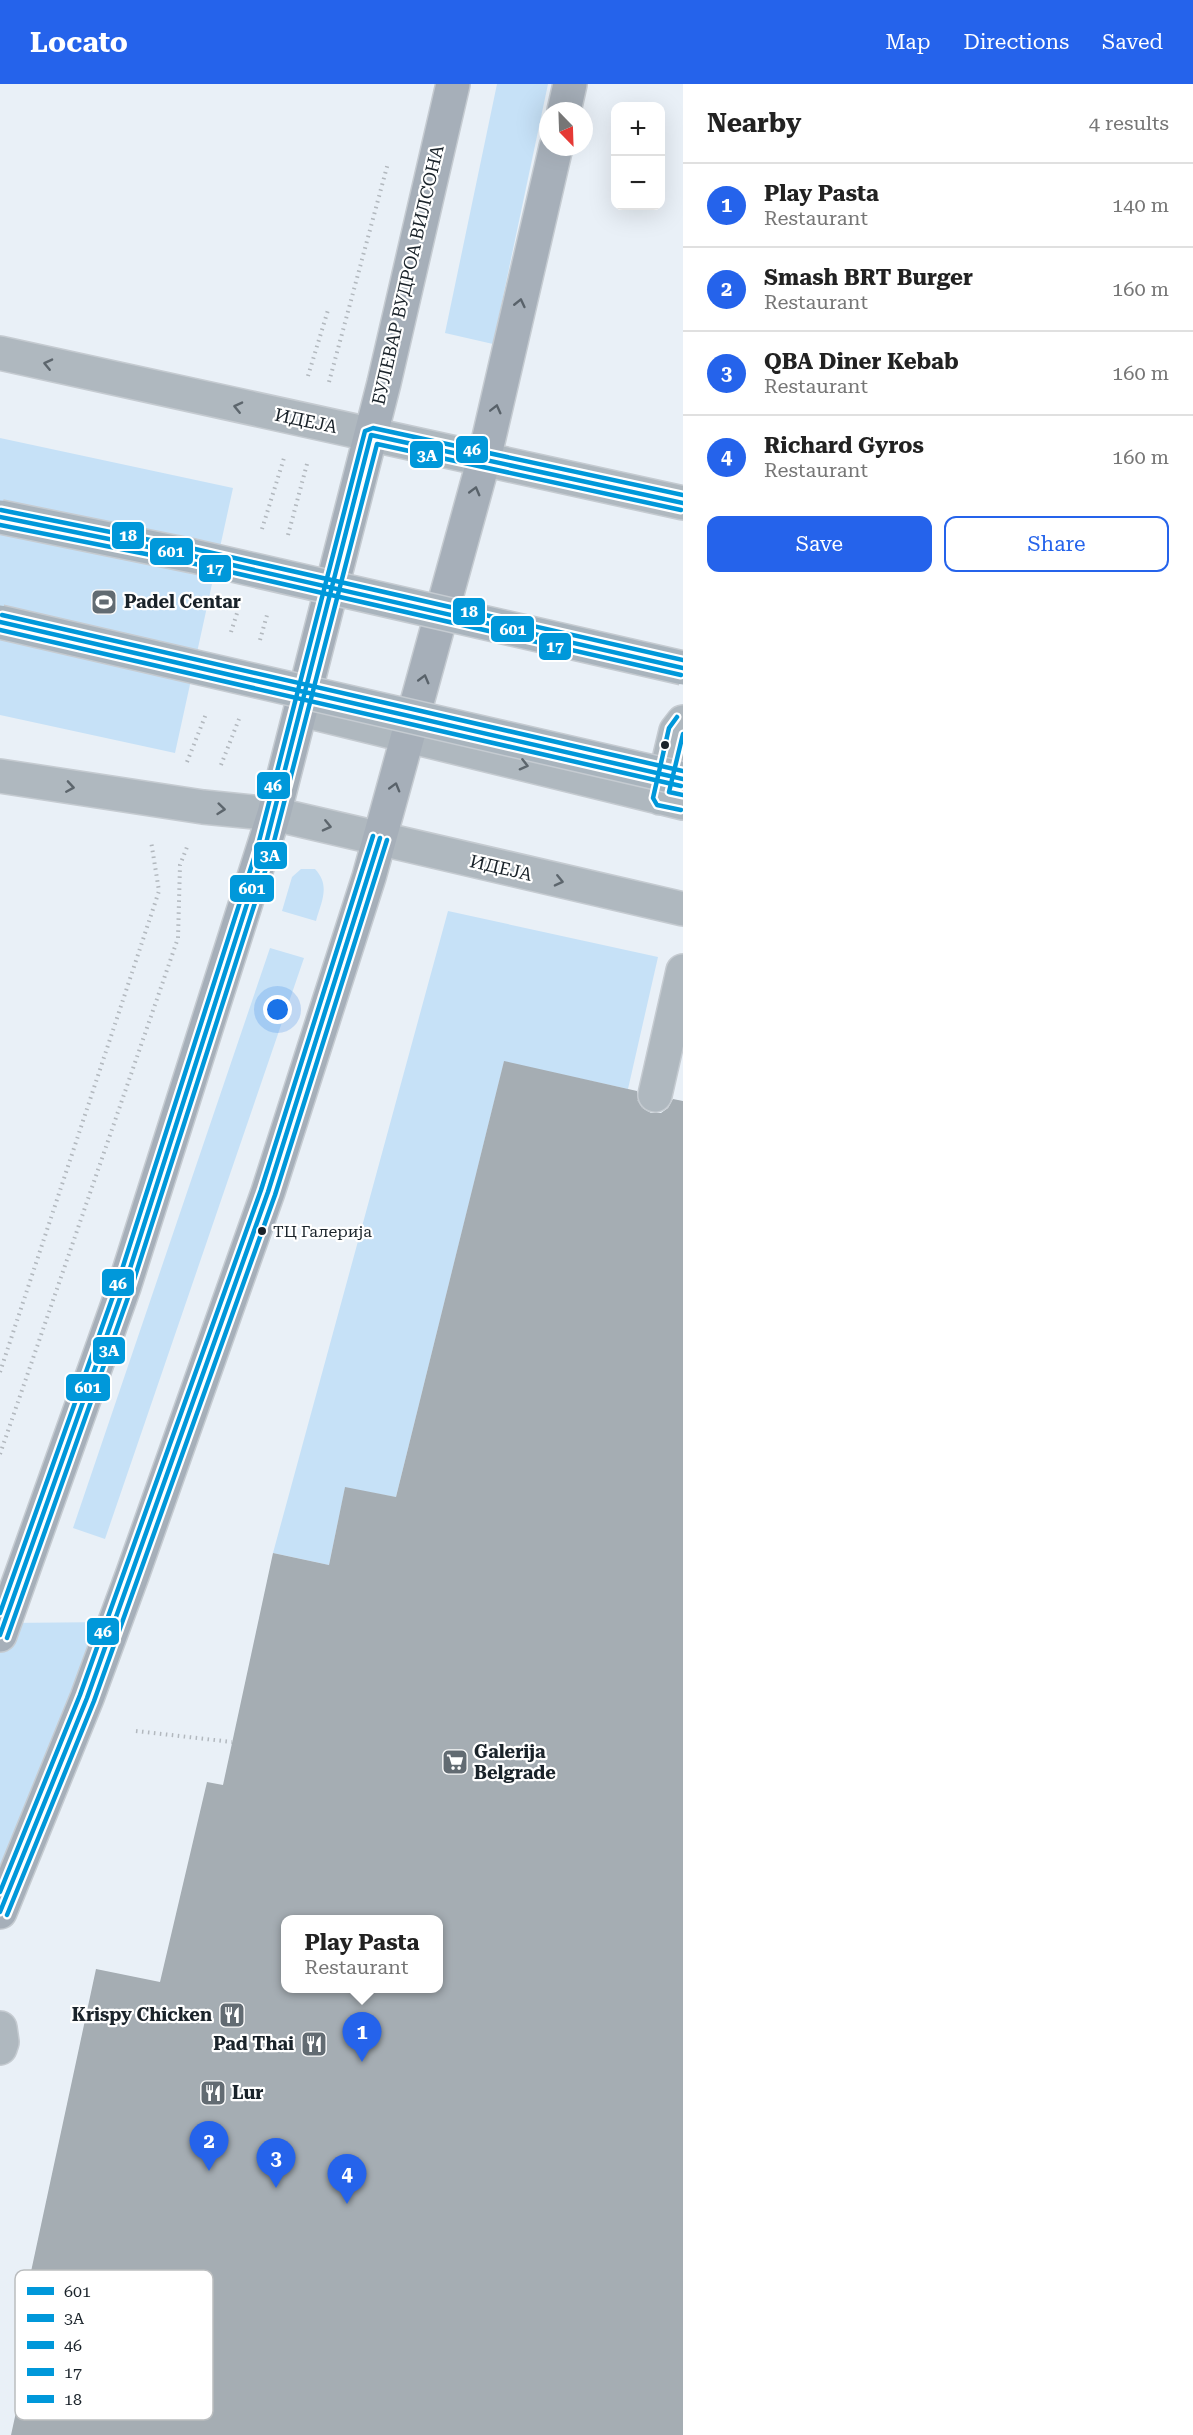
<!DOCTYPE html>
<html lang="en">
<head>
<meta charset="utf-8">
<style>
	body { margin:0; font-family:"Roboto Serif",serif; background:#f2f2f2; color:#222 }
	.controls { position:absolute; right:18px; top:18px; display:grid; overflow:hidden; border-radius:12px; box-shadow:0 6px 24px #0002 }
	.controls button { width:54px; height:54px; display:grid; place-items:center; padding:0; border:0; border-bottom:2px solid #e0e0e0; background:#fff; color:#222; font:30px sans-serif }
	.compass { position:absolute; left:539px; top:18px; width:54px; height:54px; border-radius:50%; background:#fff; box-shadow:0 6px 24px #0002; rotate:157deg }
	.you { position:absolute; left:278px; top:926px; width:21px; height:21px; margin:-15px; border:4px solid #fff; border-radius:50%; background:#1a73e8; box-shadow:0 0 0 9px #1a73e833 }
	.badge { display:grid; place-items:center; width:39px; height:39px; border-radius:50%; background:#2563eb; color:#fff; font-size:20px; font-weight:700 }
	.pin { position:absolute; translate:-50% -50px; filter:drop-shadow(0 2px 3px #0008) }
	.pin::after { content:''; position:absolute; top:32px; width:21px; height:18px; background:inherit; clip-path:polygon(0 0,100% 0,50% 100%) }
	.popup { position:absolute; left:281px; top:1831px; width:162px; height:78px; box-sizing:border-box; display:grid; place-content:center; border-radius:12px; background:#fff; filter:drop-shadow(0 2px 4px #0005); font-size:20px; white-space:nowrap; color:#767676 }
	.popup b { font-size:22px; color:#222 }
	.popup::after { content:''; position:absolute; left:50%; top:100%; margin-left:-12px; border:12px solid transparent; border-top-color:#fff }
	.list { margin:0; padding:0; list-style:none }
	h2 { display:flex; justify-content:space-between; align-items:center; height:78px; margin:0; padding:0 24px; font-size:26px }
	h2 small { font-size:20px; font-weight:400; color:#767676 }
	.list li { display:grid; grid-template-columns:39px 1fr auto; gap:18px; align-items:center; box-sizing:border-box; height:84px; padding:0 24px; border-top:2px solid #e0e0e0 }
	.list b { display:block; font-size:22px; white-space:nowrap }
	.list p { margin:0; font-size:20px; white-space:nowrap; color:#767676 }
	.list em { font-size:20px; font-style:normal; color:#767676 }
	.actions { display:flex; gap:12px; padding:18px 24px }
	.actions a { flex:1; padding:14px 0; border:2px solid #2563eb; border-radius:12px; text-align:center; font-size:21px; color:#2563eb }
	.actions .main { background:#2563eb; color:#fff }
	.map { position:relative; flex:none; width:683px; height:2351px; overflow:hidden }
	header { display:flex; align-items:center; gap:36px; box-sizing:border-box; height:84px; padding:0 30px; background:#2563eb; color:#fff }
	header strong { font-size:28px }
	nav { display:flex; gap:33px; margin-inline-start:auto; font-size:21px }
	main { display:flex }
	aside { flex:1; background:#fff }
	.map>svg:first-child { display:block }
	.green { fill:#c6e1f7 }
	.building { fill:#a5adb3; fill-rule:evenodd; filter:url(#shadow) }
	.lines { fill:none; stroke-linecap:round; stroke-linejoin:round }
	.minor-casing { stroke:#c5cbd1; stroke-width:36 }
	.major-casing { stroke:#c5cbd1; stroke-width:36 }
	.path { stroke:#b2b8be; stroke-width:4; stroke-dasharray:1.5 4.5; stroke-linecap:butt }
	.minor { stroke:#afb8bf; stroke-width:33 }
	.major { stroke:#a6afb9; stroke-width:33 }
	.highway-bridge-casing { stroke:#c5cbd1; stroke-width:36; stroke-linecap:butt }
	.highway-bridge { stroke:#a9b4bd; stroke-width:33 }
	.bus-1-casing { stroke:#fff; stroke-width:9 }
	.bus-2-casing { stroke:#fff; stroke-width:9 }
	.bus-3-casing { stroke:#fff; stroke-width:9 }
	.bus-4-casing { stroke:#fff; stroke-width:9 }
	.bus-5-casing { stroke:#fff; stroke-width:9 }
	.bus-1 { stroke:#0098da; stroke-width:4.5 }
	.bus-2 { stroke:#0098da; stroke-width:4.5 }
	.bus-3 { stroke:#0098da; stroke-width:4.5 }
	.bus-4 { stroke:#0098da; stroke-width:4.5 }
	.bus-5 { stroke:#0098da; stroke-width:4.5 }
	.oneway { stroke:#59626a }
	.oneway2 { stroke:#5d666d }
	.bus-dot { fill:#1a232a; stroke:#fff; stroke-width:2 }
	.labels { text-anchor:middle; stroke-width:4.5; stroke-linejoin:round; paint-order:stroke }
	.bus-label { font-size:16px; fill:#1a232a; stroke:#fff; text-anchor:start }
	.street-label { font-size:18px; fill:#1a232a; stroke:#fff }
	.poi-label { font-size:18px; font-weight:bold; fill:#1a232a; stroke:#fff; text-anchor:start }
	.key { fill:#fff; stroke:#babdbf; stroke-width:1.5 }
	.key-label { font-size:16px; fill:#1a232a }
	.line-badge { stroke:#fff; stroke-width:2 }
	.badge-label { font-size:16px; text-anchor:middle; font-weight:bold; fill:#fff }
</style>
</head>
<body>
<header>
<strong>Locato</strong>
<nav><a>Map</a><a>Directions</a><a>Saved</a></nav>
</header>
<main>
<div class="map">
<svg width="683" height="2351" viewBox="0 0 683 2351">
	<defs>
		<filter id="shadow"><feDropShadow dx="5.5" dy="5.5" stdDeviation="0" flood-color="#0004"/></filter>
	</defs>
	<rect width="100%" height="100%" fill="#e9f0f7"/>
	<path class="green" d="M497 0H548L493 260 445 249Z
		M0 354 233 404 175 669 0 631Z
		M301 785H315C331 802 321 818 316 837L282 827 292 793Z
		M448 827 658 873 628 1005 504 978 396 1413 345 1404 329 1481 273 1469Z
		M270 864 304 874 105 1455 73 1444Z
		M114 1538 0 1827V1551L5 1539Z"/>
	<path class="building" d="M504 977 637 1007V1016L642 1024 651 1029H661L668 1024 673 1015 683 1017V2351H11L34 2246 29 2197 96 1885 160 1898 207 1698 223 1701 273 1469 329 1481 345 1403 396 1413ZM285 1836H438V1905H285Z"/>
	<g class="lines">
		<g class="minor-casing">
			<path id="minor" d="M0 269 683 419
				M302 626 683 719
				M0 692 203 723 274 730 683 825
				M660 714 676 647 683 638
				M655 1011 683 887
				M0 1944 2 1958 0 1964"/>
		</g>
		<g class="major-casing">
			<path id="major" d="M564 27 570 0
				M0 1551 124 1203 274 730 384 299 453 0
				M0 1828 87 1614 133 1489 268 1108 369 793 484 375 556 63"/>
		</g>
		<path class="path" d="M308 292 328 226
			M329 298 388 79
			M262 445 284 374
			M288 451 307 380
			M231 548 238 526
			M260 556 267 531
			M187 678 206 630
			M221 681 239 635
			M0 1288 159 807 151 757
			M0 1370 178 854 180 781 187 763
			M136 1647 232 1658"/>
		<use href="#minor" class="minor"/>
		<use href="#major" class="major"/>
		<g class="highway-bridge-casing">
			<path id="highway-bridge" d="M0 433 193 472 683 584
				M0 538 683 695"/>
		</g>
		<use href="#highway-bridge" class="highway-bridge"/>
		<g class="bus-1-casing">
			<path id="bus-1" d="M0 433 193 472 683 584
				M0 538 683 695
				M0 1551 124 1203 264 767 371 351 683 419
				M0 1828 87 1614 268 1108 380 754"/>
		</g>
		<g class="bus-2-casing">
			<path id="bus-2" d="M677 633 669 644 653 714 657 721 681 726
				M7 1554 131 1205 271 769 377 360 681 426
				M7 1831 94 1617 275 1111 387 756"/>
		</g>
		<g class="bus-3-casing">
			<path id="bus-3" d="M683 650 669 708 683 711
				M0 1529 117 1201 257 765 365 347 373 344 683 411
				M0 1808 80 1611 261 1106 373 752"/>
		</g>
		<g class="bus-4-casing">
			<path id="bus-4" d="M0 441 191 479 681 591
				M0 546 681 702"/>
		</g>
		<g class="bus-5-casing">
			<path id="bus-5" d="M1 426 195 465 683 576
				M2 531 683 687"/>
		</g>
		<use href="#bus-1" class="bus-1"/>
		<use href="#bus-2" class="bus-2"/>
		<use href="#bus-3" class="bus-3"/>
		<use href="#bus-4" class="bus-4"/>
		<use href="#bus-5" class="bus-5"/>
	</g>
	<defs><path id="oneway-chevron" d="M-2-3.5L2.5 0L-2 3.5" fill="none" stroke-width="1.6" stroke-linecap="round" stroke-linejoin="round" transform="scale(1.5)"/></defs>
	<g class="oneway">
		<use href="#oneway-chevron" transform="translate(520 219) rotate(-77)"/>
		<use href="#oneway-chevron" transform="translate(496 325) rotate(-76)"/>
		<use href="#oneway-chevron" transform="translate(475 407) rotate(-75)"/>
		<use href="#oneway-chevron" transform="translate(424 595) rotate(-75)"/>
		<use href="#oneway-chevron" transform="translate(395 703) rotate(-74)"/>
	</g>
	<g class="oneway2">
		<use href="#oneway-chevron" transform="translate(48 280) rotate(-167)"/>
		<use href="#oneway-chevron" transform="translate(238 323) rotate(-167)"/>
		<use href="#oneway-chevron" transform="translate(524 681) rotate(14)"/>
		<use href="#oneway-chevron" transform="translate(70 703) rotate(9)"/>
		<use href="#oneway-chevron" transform="translate(221 725) rotate(6)"/>
		<use href="#oneway-chevron" transform="translate(327 742) rotate(13)"/>
		<use href="#oneway-chevron" transform="translate(559 797) rotate(13)"/>
	</g>
	<defs>
		<g id="stadium-square" transform="scale(1.35)"><rect x="-9" y="-9" width="18" height="18" rx="4" fill="#626b72" stroke="#fff"/><path d="M0-5a6.5 5 0 1 0 0 10a6.5 5 0 1 0 0-10ZM-3.5-1.8h7v3.6h-7Z" fill="#fff"/></g>
		<g id="supermarket-square" transform="scale(1.35)"><rect x="-9" y="-9" width="18" height="18" rx="4" fill="#626b72" stroke="#fff"/><path d="M-6-5.5h2.5l.6 2H6L4.5 2H-2.5L-4.4-4H-6ZM-1.5 3.2a1.3 1.3 0 1 0 .1 0ZM3 3.2a1.3 1.3 0 1 0 .1 0Z" fill="#fff"/></g>
		<g id="restaurant-square" transform="scale(1.35)"><rect x="-9" y="-9" width="18" height="18" rx="4" fill="#626b72" stroke="#fff"/><path d="M-5-6h1v4h1v-4h1v4h1v-4h1v5L-1.5 .5V6h-2V.5L-5-1ZM5-6V6H3V1.5H1.5Q1.5-4 5-6Z" fill="#fff"/></g>
	</defs>
	<g fill-rule="evenodd">
		<use href="#stadium-square" x="104" y="518"/>
		<use href="#supermarket-square" x="455" y="1678"/>
		<use href="#restaurant-square" x="232" y="1931"/>
		<use href="#restaurant-square" x="314" y="1960"/>
		<use href="#restaurant-square" x="213" y="2009"/>
	</g>
	<g class="bus-dot">
		<circle cx="665" cy="661" r="5"/>
		<circle cx="262" cy="1147" r="5"/>
	</g>
	<g class="labels">
		<g class="bus-label">
			<text x="273" y="1153">ТЦ Галерија</text>
		</g>
		<g class="street-label">
			<text transform="translate(408 191) rotate(-77)" y="6">БУЛЕВАР ВУДРОА ВИЛСОНА</text>
			<text transform="translate(306 337) rotate(12)" y="6">ИДЕЈА</text>
			<text transform="translate(501 784) rotate(13)" y="6">ИДЕЈА</text>
		</g>
		<g class="poi-label">
			<text x="124" y="524">Padel Centar</text>
			<text x="474" y="1674">Galerija<tspan x="474" dy="21">Belgrade</tspan></text>
			<text x="212" y="1937" text-anchor="end">Krispy Chicken</text>
			<text x="294" y="1966" text-anchor="end">Pad Thai</text>
			<text x="232" y="2015">Lur</text>
		</g>
	</g>
	<rect x="15" y="2186" width="198" height="150" rx="9" class="key"/>
	<rect x="27" y="2203" width="27" height="8" fill="#0098da"/>
	<rect x="27" y="2230" width="27" height="8" fill="#0098da"/>
	<rect x="27" y="2257" width="27" height="8" fill="#0098da"/>
	<rect x="27" y="2284" width="27" height="8" fill="#0098da"/>
	<rect x="27" y="2311" width="27" height="8" fill="#0098da"/>
	<g class="key-label">
		<text x="64" y="2213">601</text>
		<text x="64" y="2240">3A</text>
		<text x="64" y="2267">46</text>
		<text x="64" y="2294">17</text>
		<text x="64" y="2321">18</text>
	</g>
	<g class="line-badge">
		<rect x="455" y="351" width="34" height="29" rx="6" fill="#0098da"/>
		<rect x="409" y="356" width="35" height="29" rx="6" fill="#0098da"/>
		<rect x="111" y="437" width="34" height="29" rx="6" fill="#0098da"/>
		<rect x="149" y="453" width="45" height="29" rx="6" fill="#0098da"/>
		<rect x="198" y="470" width="34" height="29" rx="6" fill="#0098da"/>
		<rect x="452" y="513" width="34" height="29" rx="6" fill="#0098da"/>
		<rect x="490" y="531" width="45" height="28" rx="6" fill="#0098da"/>
		<rect x="538" y="548" width="34" height="29" rx="6" fill="#0098da"/>
		<rect x="256" y="687" width="35" height="29" rx="6" fill="#0098da"/>
		<rect x="253" y="757" width="35" height="29" rx="6" fill="#0098da"/>
		<rect x="229" y="790" width="46" height="29" rx="6" fill="#0098da"/>
		<rect x="101" y="1184" width="34" height="29" rx="6" fill="#0098da"/>
		<rect x="92" y="1252" width="34" height="29" rx="6" fill="#0098da"/>
		<rect x="65" y="1289" width="46" height="29" rx="6" fill="#0098da"/>
		<rect x="86" y="1533" width="34" height="29" rx="6" fill="#0098da"/>
	</g>
	<g class="badge-label">
		<text x="472" y="371">46</text>
		<text x="427" y="377">3A</text>
		<text x="128" y="457">18</text>
		<text x="171" y="473">601</text>
		<text x="215" y="490">17</text>
		<text x="469" y="533">18</text>
		<text x="513" y="551">601</text>
		<text x="555" y="568">17</text>
		<text x="273" y="707">46</text>
		<text x="270" y="777">3A</text>
		<text x="252" y="810">601</text>
		<text x="118" y="1205">46</text>
		<text x="109" y="1272">3A</text>
		<text x="88" y="1309">601</text>
		<text x="103" y="1553">46</text>
	</g>
</svg>
<div class="controls">
<button>+</button>
<button>−</button>
</div>
<svg class="compass" viewBox="-18 -18 36 36"><path d="M0-13l5 13h-10z" fill="#e53935"/><path d="M0 13l5-13h-10z" fill="#767676"/></svg>
<div class="you"></div>
<div class="pin badge" style="left:362px;top:1978px">1</div>
<div class="popup"><b>Play Pasta</b>Restaurant</div>
<div class="pin badge" style="left:209px;top:2087px">2</div>
<div class="pin badge" style="left:276px;top:2104px">3</div>
<div class="pin badge" style="left:347px;top:2120px">4</div>
</div>
<aside>
<h2>Nearby<small>4 results</small></h2>
<ul class="list">
<li><span class="badge">1</span><div><b>Play Pasta</b><p>Restaurant</p></div><em>140 m</em></li>
<li><span class="badge">2</span><div><b>Smash BRT Burger</b><p>Restaurant</p></div><em>160 m</em></li>
<li><span class="badge">3</span><div><b>QBA Diner Kebab</b><p>Restaurant</p></div><em>160 m</em></li>
<li><span class="badge">4</span><div><b>Richard Gyros</b><p>Restaurant</p></div><em>160 m</em></li>
</ul>
<div class="actions"><a class="main">Save</a><a>Share</a></div>
</aside>
</main>
</body>
</html>
